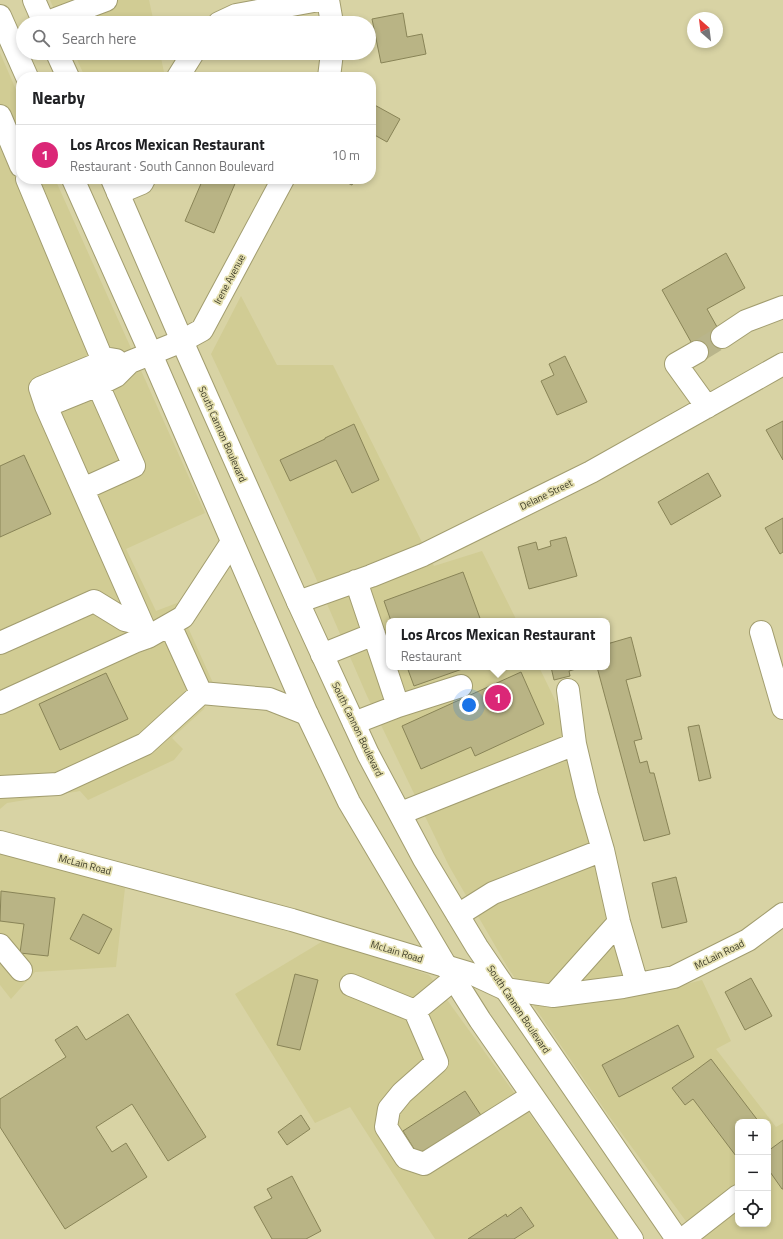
<!DOCTYPE html>
<html lang="en">
<head>
<meta charset="utf-8">
<style>
	body { margin:0; font-family:"Titillium Web",sans-serif; background:#f2f2f2; color:#202124 }
	.controls { position:absolute; right:12px; bottom:12px; display:grid; overflow:hidden; border-radius:8px; box-shadow:0 2px 6px #0003 }
	.controls button { width:36px; height:36px; display:grid; place-items:center; padding:0; border:0; border-bottom:1px solid #e0e0e0; background:#fff; color:#202124; font:20px sans-serif }
	.compass { position:absolute; left:687px; top:12px; width:36px; height:36px; border-radius:50%; background:#fff; box-shadow:0 2px 6px #0003; rotate:332deg }
	.you { position:absolute; left:469px; top:705px; width:14px; height:14px; margin:-10px; border:3px solid #fff; border-radius:50%; background:#1a73e8; box-shadow:0 0 0 6px #1a73e833 }
	.badge { display:grid; place-items:center; width:26px; height:26px; border-radius:50%; background:#db2777; color:#fff; font-size:13px; font-weight:700 }
	.pin { position:absolute; translate:-50% -50%; border:2px solid #fff; box-shadow:0 1px 4px #0006 }
	.popup { position:absolute; left:386px; top:618px; width:224px; height:52px; box-sizing:border-box; display:grid; place-content:center; border-radius:8px; background:#fff; filter:drop-shadow(0 1px 3px #0005); font-size:13px; white-space:nowrap; color:#757577 }
	.popup b { font-size:15px; color:#202124 }
	.popup::after { content:''; position:absolute; left:50%; top:100%; margin-left:-8px; border:8px solid transparent; border-top-color:#fff }
	.list { margin:0; padding:0; list-style:none }
	h2 { display:flex; justify-content:space-between; align-items:center; height:52px; margin:0; padding:0 16px; font-size:17px }
	h2 small { font-size:13px; font-weight:400; color:#757577 }
	.list li { display:grid; grid-template-columns:26px 1fr auto; gap:12px; align-items:center; box-sizing:border-box; height:60px; padding:0 16px; border-top:1px solid #e0e0e0 }
	.list b { display:block; font-size:15px; white-space:nowrap }
	.list p { margin:0; font-size:13px; white-space:nowrap; color:#757577 }
	.list em { font-size:13px; font-style:normal; color:#757577 }
	.icon { flex:none; width:22px; height:22px; fill:none; stroke:currentColor; stroke-width:2; stroke-linecap:round; stroke-linejoin:round }
	.map { position:relative; flex:none; width:783px; height:1239px; overflow:hidden }
	.search { position:absolute; background:#fff; box-shadow:0 2px 6px #0003; left:16px; top:16px; width:360px; height:44px; display:flex; align-items:center; gap:10px; box-sizing:border-box; padding:0 14px; border-radius:22px; color:#757577; font-size:15px }
	.panel { position:absolute; background:#fff; box-shadow:0 2px 6px #0003; left:16px; top:72px; width:360px; height:112px; border-radius:16px }
	.map>svg:first-child { display:block }
	.built { fill:#d1cc94; fill-rule:evenodd }
	.building { fill:#b9b485; stroke:#898457 }
	.lines { fill:none; stroke-linecap:round; stroke-linejoin:round }
	.minor-tunnel { stroke:#b9b58b; stroke-width:22; stroke-dasharray:22 11; stroke-linecap:butt }
	.minor-casing { stroke:#a29d6f; stroke-width:24 }
	.major-casing { stroke:#a29d6f; stroke-width:24 }
	.minor { stroke:#fff; stroke-width:22 }
	.major { stroke:#fff; stroke-width:22 }
	.labels { text-anchor:middle; stroke-width:3.5; stroke-linejoin:round; paint-order:stroke }
	.street-label { font-size:10px; fill:#3f3d29; stroke:#e5e0b0 }
</style>
</head>
<body>
<div class="map">
<svg width="783" height="1239" viewBox="0 0 783 1239">
	<rect width="100%" height="100%" fill="#d8d3a4"/>
	<path class="built" d="M50 0H149L154 23H60Z
		M0 53 21 101V179H55L205 513 126 549 156 611 177 603 213 683 204 709 172 738 183 749 174 760 88 800 80 791 7 803 0 809Z
		M74 53H160L165 77H85Z
		M241 296 277 365H333L434 566 482 551 517 621H389V667H539L574 739 638 954 655 992 702 980 731 1041 716 1049 776 1127 783 1123V1239H699L609 1116 508 968 449 866 367 696 314 574 211 354ZM738 1122H768V1224H738Z
		M0 852 64 869 125 888 116 967 35 972 11 999 0 985Z
		M323 941 380 958 429 975 620 1239H435L350 1107 315 1123 235 994Z"/>
	<path class="building" d="M403 13 407 37 422 34 426 54 381 63 372 19Z
		M282 19 283 23H262Z
		M371 103 400 119 387 142 371 133Z
		M203 179H237L214 233 185 221Z
		M339 179H355L352 185Z
		M726 253 745 288 707 309 726 343 700 358 662 290Z
		M565 356 587 402 557 415 541 381 554 375 549 364Z
		M783 421V460L766 430Z
		M354 424 379 480 352 493 336 460 290 481 280 460 325 439V438Z
		M24 455 51 514 0 537V466Z
		M708 473 721 496 671 525 658 502Z
		M783 518V552L780 554 765 528Z
		M566 537 577 576 529 589 518 547 536 542 538 550 551 546 550 541Z
		M463 572 481 621H391L384 601Z
		M631 637 641 676 626 680 642 739 634 741 640 763 647 761 650 773H654L670 834 644 841 597 667H607V644Z
		M407 667H468L414 686Z
		M551 667H583L569 671 570 676 554 680Z
		M521 672 544 724 475 756 471 747 421 769 402 726Z
		M106 673 128 719 60 750 39 704Z
		M699 725 711 778 699 781 688 727Z
		M676 877 687 922 662 928 652 883Z
		M1 891 55 898 48 956 20 953 24 924 0 921Z
		M83 914 112 929 99 954 70 939Z
		M295 974 318 980 300 1050 277 1045Z
		M751 978 772 1016 745 1030 725 992Z
		M128 1014 206 1137 168 1161 132 1104 96 1127 112 1152 126 1143 147 1177 65 1229 0 1127V1099L66 1057 55 1040 77 1026 86 1040Z
		M678 1025 694 1057 619 1097 602 1065Z
		M711 1059 759 1122H738V1155L736 1156 693 1099 685 1105 672 1088Z
		M465 1091 484 1120 421 1160 403 1131Z
		M301 1115 310 1129 287 1145 278 1132Z
		M783 1140V1189H782L768 1169V1151Z
		M292 1176 321 1231 306 1239H272L254 1207 272 1198 267 1189Z
		M521 1207 534 1226 514 1239H468L506 1214 507 1217Z"/>
	<g class="lines">
		<path class="minor-tunnel" d="M697 352 722 337"/>
		<g class="minor-casing">
			<path id="minor" d="M328 0 332 23
				M45 23 106 0
				M219 23 236 15 319 0
				M178 77 193 53
				M329 77 332 53
				M0 116 21 166
				M27 179 103 361
				M118 193 142 183 144 179
				M722 337 746 321 783 307
				M697 352 676 364 707 407
				M46 406 40 388 110 359 116 360
				M83 489 134 466 98 385
				M232 542 183 617 148 637 46 406 98 385 116 376 130 362 182 341 202 330 283 179
				M298 602 371 576 423 555 591 472 783 364
				M170 625 201 693 269 699 307 714
				M761 632 783 708
				M0 643 94 601 125 620 142 624
				M322 655 374 634
				M568 690 575 744 587 795 603 850 619 922 637 984
				M0 703 134 642 148 637
				M398 706 461 686
				M354 723 398 706 356 581
				M0 787 58 784 145 744 201 693
				M401 813 575 744
				M0 842 292 920 475 975 505 989 553 996 623 987 674 977 748 940 783 914
				M458 915 493 893 603 850
				M0 945 21 970
				M351 985 415 1011 437 1062 402 1093 389 1109 386 1127 406 1158 424 1164 532 1096
				M553 996 619 922
				M415 1011 454 979
				M683 1239 738 1196"/>
		</g>
		<g class="major-casing">
			<path id="major" d="M34 0 44 23
				M0 16 27 77
				M57 53 68 77
				M73 179 151 354 307 714 349 802 446 966 480 1020 632 1239
				M112 179 182 341 298 602 368 754 424 859 477 947 677 1239"/>
		</g>
		<use href="#minor" class="minor"/>
		<use href="#major" class="major"/>
	</g>
	<g class="labels">
		<g class="street-label">
			<text transform="translate(229 279) rotate(-62)" y="4">Irene Avenue</text>
			<text transform="translate(223 434) rotate(66)" y="4">South Cannon Boulevard</text>
			<text transform="translate(546 494) rotate(-26)" y="4">Delane Street</text>
			<text transform="translate(358 729) rotate(64)" y="4">South Cannon Boulevard</text>
			<text transform="translate(85 864) rotate(15)" y="4">McLain Road</text>
			<text transform="translate(397 951) rotate(17)" y="4">McLain Road</text>
			<text transform="translate(719 954) rotate(-26)" y="4">McLain Road</text>
			<text transform="translate(519 1009) rotate(56)" y="4">South Cannon Boulevard</text>
		</g>
	</g>
</svg>
<div class="controls">
<button>+</button>
<button>−</button>
<button><svg class="icon" aria-label="locate" viewBox="0 0 24 24"><circle cx="12" cy="12" r="6"/><path d="M12 2v4M12 18v4M2 12h4M18 12h4"/></svg></button>
</div>
<svg class="compass" viewBox="-18 -18 36 36"><path d="M0-13l5 13h-10z" fill="#e53935"/><path d="M0 13l5-13h-10z" fill="#757577"/></svg>
<div class="you"></div>
<div class="pin badge" style="left:498px;top:698px">1</div>
<div class="popup"><b>Los Arcos Mexican Restaurant</b>Restaurant</div>
<div class="search"><svg class="icon" aria-label="search" viewBox="0 0 24 24"><circle cx="10" cy="10" r="6"/><path d="M15 15l6 6"/></svg>Search here</div>
<section class="panel">
<h2>Nearby<small></small></h2>
<ul class="list">
<li><span class="badge">1</span><div><b>Los Arcos Mexican Restaurant</b><p>Restaurant · South Cannon Boulevard</p></div><em>10 m</em></li>
</ul>
</section>
</div>
</body>
</html>
